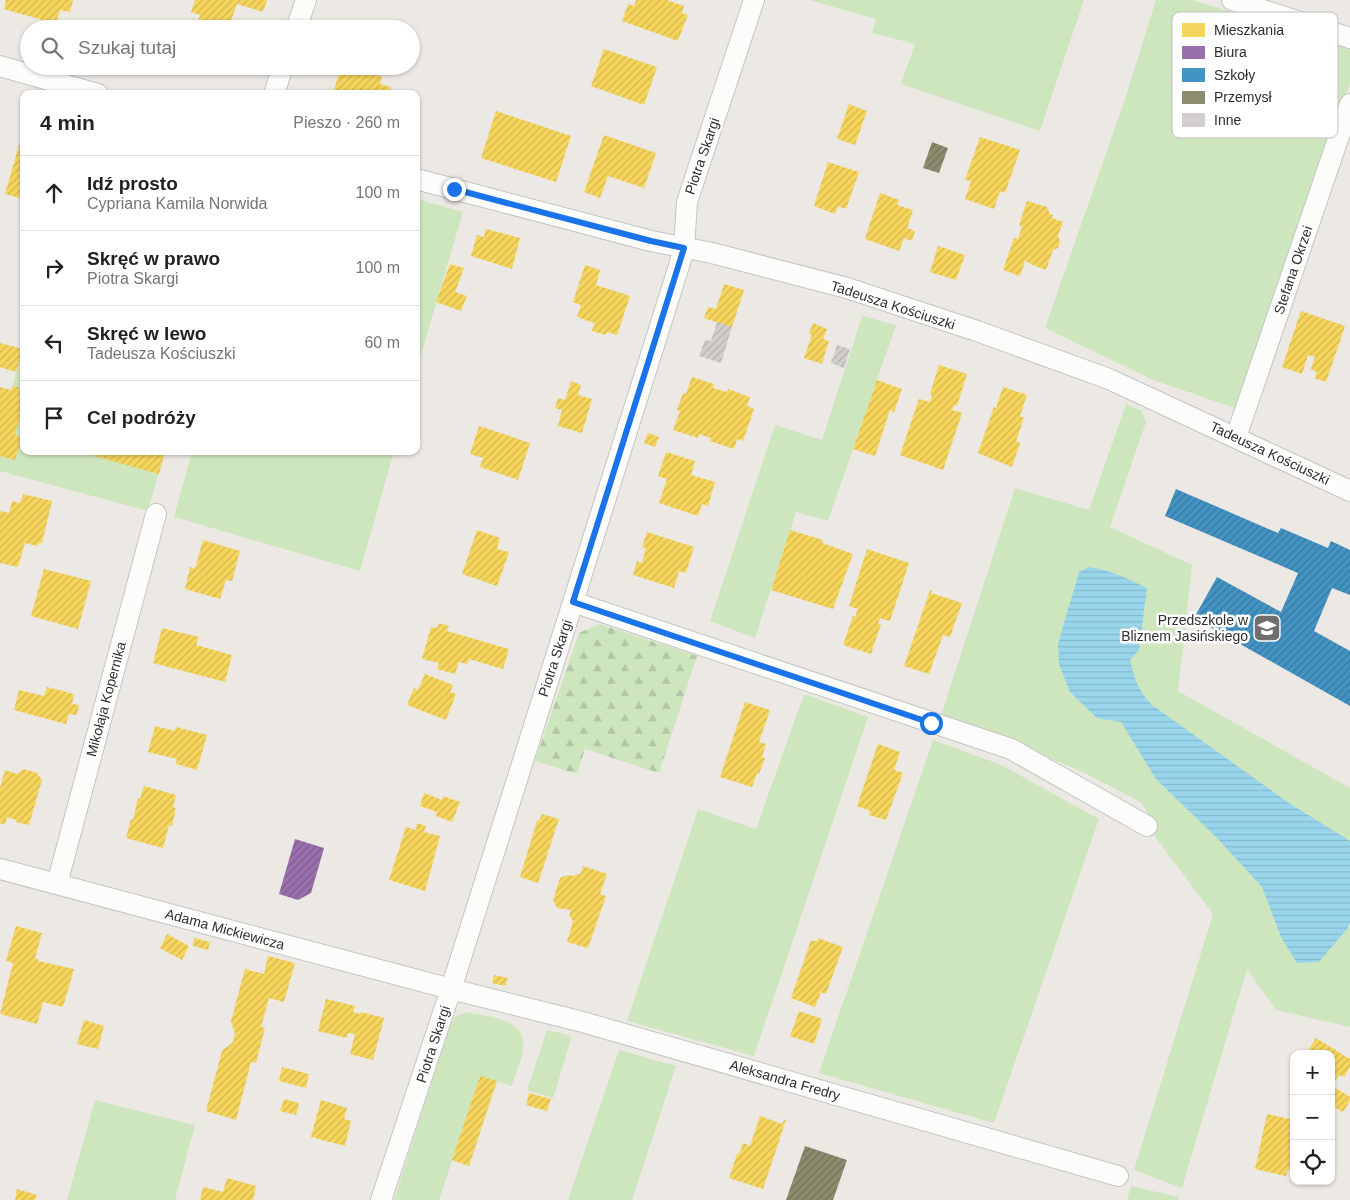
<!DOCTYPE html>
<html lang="pl">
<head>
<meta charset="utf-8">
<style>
	body { margin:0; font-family:Arial,sans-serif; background:#f2f2f2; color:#222 }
	.controls { position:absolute; right:15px; bottom:15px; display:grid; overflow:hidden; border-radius:10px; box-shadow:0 1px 4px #0004 }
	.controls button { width:45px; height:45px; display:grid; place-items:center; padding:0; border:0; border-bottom:1px solid #e0e0e0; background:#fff; color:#222; font:25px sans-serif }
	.stop { position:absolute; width:15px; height:15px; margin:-11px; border:4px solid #1a73e8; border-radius:50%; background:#fff }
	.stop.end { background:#1a73e8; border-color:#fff; box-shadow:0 1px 5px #0008 }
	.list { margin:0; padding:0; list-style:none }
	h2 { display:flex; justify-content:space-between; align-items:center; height:65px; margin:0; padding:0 20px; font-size:21px }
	h2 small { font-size:16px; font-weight:400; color:#767676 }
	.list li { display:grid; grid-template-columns:32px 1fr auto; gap:15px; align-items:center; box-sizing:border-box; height:75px; padding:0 20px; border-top:1px solid #e0e0e0 }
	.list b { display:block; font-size:19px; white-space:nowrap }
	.list p { margin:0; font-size:16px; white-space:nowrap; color:#767676 }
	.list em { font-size:16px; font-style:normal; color:#767676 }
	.icon { flex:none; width:28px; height:28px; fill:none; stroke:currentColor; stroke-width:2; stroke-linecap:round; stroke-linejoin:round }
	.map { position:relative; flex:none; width:1350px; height:1200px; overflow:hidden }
	.search { position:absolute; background:#fff; box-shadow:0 1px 4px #0004; left:20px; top:20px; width:400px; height:55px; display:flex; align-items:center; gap:12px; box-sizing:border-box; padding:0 18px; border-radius:28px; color:#767676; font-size:19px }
	.panel { position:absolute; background:#fff; box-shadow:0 1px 4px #0004; left:20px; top:90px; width:400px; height:365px; border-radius:10px }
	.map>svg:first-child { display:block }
	.grass { fill:#cee6be }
	.forest { fill:url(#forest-firs) }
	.water { fill:url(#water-rules) }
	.homes { fill:url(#homes-hatch) }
	.offices { fill:url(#offices-hatch) }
	.schools { fill:url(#schools-hatch) }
	.industry { fill:url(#industry-hatch) }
	.building { fill:url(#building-hatch) }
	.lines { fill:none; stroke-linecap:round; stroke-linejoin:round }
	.minor-casing { stroke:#c5c4c5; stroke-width:22 }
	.minor { stroke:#fcfcfb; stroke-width:20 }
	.route { stroke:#1a73e8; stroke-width:6 }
	.labels { text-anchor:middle; stroke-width:5; stroke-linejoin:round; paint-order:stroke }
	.street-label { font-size:14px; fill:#2e2e2e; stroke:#fff }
	.poi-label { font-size:14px; fill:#2e2e2e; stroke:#fff; text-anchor:end }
	.key { fill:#fff; stroke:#c0c0c0; stroke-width:1 }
	.key-label { font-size:14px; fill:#2e2e2e }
</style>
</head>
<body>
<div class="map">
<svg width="1350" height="1200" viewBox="0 0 1350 1200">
	<defs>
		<pattern id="forest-firs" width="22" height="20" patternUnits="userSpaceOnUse" patternTransform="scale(1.25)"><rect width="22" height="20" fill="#cee6be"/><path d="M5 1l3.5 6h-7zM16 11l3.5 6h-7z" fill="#b1c6a4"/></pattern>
		<pattern id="water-rules" width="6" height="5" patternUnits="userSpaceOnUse" patternTransform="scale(1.25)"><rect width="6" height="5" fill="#99d6ec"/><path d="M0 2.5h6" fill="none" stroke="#84b8cb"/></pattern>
		<pattern id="homes-hatch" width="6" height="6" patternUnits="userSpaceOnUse" patternTransform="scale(1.25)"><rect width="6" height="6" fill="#f6d55c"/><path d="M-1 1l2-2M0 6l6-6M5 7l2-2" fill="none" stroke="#d3b750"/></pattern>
		<pattern id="offices-hatch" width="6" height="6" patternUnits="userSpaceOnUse" patternTransform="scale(1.25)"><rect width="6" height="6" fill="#9970ab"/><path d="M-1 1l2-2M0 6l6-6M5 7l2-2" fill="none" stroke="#7d5c8c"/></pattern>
		<pattern id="schools-hatch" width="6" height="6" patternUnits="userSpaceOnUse" patternTransform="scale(1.25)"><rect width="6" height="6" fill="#4393c3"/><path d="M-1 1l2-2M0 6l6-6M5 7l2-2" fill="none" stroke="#38789f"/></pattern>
		<pattern id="industry-hatch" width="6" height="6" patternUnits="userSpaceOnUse" patternTransform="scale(1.25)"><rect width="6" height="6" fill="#8c8c6e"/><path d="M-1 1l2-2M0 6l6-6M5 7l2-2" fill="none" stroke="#73735b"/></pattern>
		<pattern id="building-hatch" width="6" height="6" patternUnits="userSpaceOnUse" patternTransform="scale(1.25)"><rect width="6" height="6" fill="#d1cecb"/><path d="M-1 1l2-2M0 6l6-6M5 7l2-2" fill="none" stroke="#b4b1af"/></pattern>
	</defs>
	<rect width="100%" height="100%" fill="#ece8e4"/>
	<path class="grass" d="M809 0H1084L1040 131 901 84 915 44 872 33 876 19Z
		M1156 0H1192L1350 47V83L1238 409 1153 380 1045 328 1126 96Z
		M416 199 463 212 416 372Z
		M862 316 896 325 828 521 796 512 755 638 710 621 775 425 822 440Z
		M24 345V451H165L148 511 0 471V429Z
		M1126 404 1142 411 1146 422 1110 527 1192 565 1178 691 1350 788V1027L1276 1010 1247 969 1182 1188 1134 1170 1213 914 1147 826 1151 819 1142 803 1087 774 1005 739 939 716 943 709 1015 488 1089 510Z
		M192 451H394L360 571 174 517Z
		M804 694 868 717 754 1056 627 1021 698 809 756 829Z
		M933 740 999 764 1099 819 994 1123 819 1073Z
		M467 1012C488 1017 527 1018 523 1048 522 1061 515 1074 512 1086L480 1076 439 1200H394L452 1018Z
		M547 1030 572 1036 553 1098 527 1090Z
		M619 1050 676 1066 632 1200H568Z
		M95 1100 195 1125 175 1200H67Z
		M1131 1186 1179 1197 1178 1200H1127Z"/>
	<path class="forest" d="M600 624 697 656 659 773 585 749 577 774 535 761 579 633Z"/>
	<path class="water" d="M1089 567C1110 570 1129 579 1147 588L1139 650 1130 660C1135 680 1138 690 1152 705L1289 803 1350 841V922L1347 929 1319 962 1297 963 1281 937 1262 887 1218 839 1156 779 1121 722 1097 718 1070 692 1059 664 1058 644 1079 572Z"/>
	<path class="homes" d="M6 0H73L70 12 60 10 56 24 4 9Z
		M195 0H267L263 12 237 4 228 29H196L200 15 191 12Z
		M636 0H666L684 6 682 13 688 15 678 41 622 21 628 4 634 6Z
		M604 49 657 67 644 105 591 86Z
		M341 66H346L382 77 380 84 391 87 388 94H333Z
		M849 104 867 111 855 145 837 139Z
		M496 111 571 136 556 182 481 158Z
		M604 135 656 153 644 188 608 176 600 198 584 192Z
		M980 137 1020 150 1005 193 1000 191 994 209 965 199 971 181 965 180Z
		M19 145 24 146V199L5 194Z
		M828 162 859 172 846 209 838 206 835 214 814 206Z
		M880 193 899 200 897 205 913 210 907 228 915 231 912 241 904 238 899 251 865 239Z
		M1027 201 1047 207 1050 214 1053 215 1052 218 1063 222 1058 236 1060 241 1058 248 1053 250 1046 270 1030 264V263L1025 261 1020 276 1003 270 1014 238 1018 239 1022 226 1019 225Z
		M486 229 520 238 512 269 471 256 477 235 484 237Z
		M938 246 965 255 956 280 930 272Z
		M450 264 464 268 455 292 467 296 461 311 436 302Z
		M585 265 600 270 596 285 630 296 617 335 607 332 606 335 592 331 594 323 577 317 581 305 573 302Z
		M724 284 744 290 732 327 704 318 708 307 716 309Z
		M1301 311 1345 326 1326 382 1314 378 1317 372 1311 369 1315 357 1308 355 1302 374 1282 367Z
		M813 323 827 329 823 339 829 341 822 364 804 358 812 335 809 334Z
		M0 343 23 349 16 372 0 367Z
		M939 365 967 374 957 406 954 405 952 410 962 413 943 470 900 455 919 399 930 402 932 395 930 394Z
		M692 377 714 384 713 388 727 392 728 389 750 397 747 406 754 409 743 441 737 439 734 449 710 441 711 438 699 434 698 438 673 430 680 411 677 410 683 393 686 394Z
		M877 380 902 389 894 412 890 410 875 456 853 449Z
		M571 381 581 385 578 395 592 399 582 433 558 426 562 410 555 408 558 398 565 400Z
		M13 386 24 389V403L15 435 22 437 15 460 0 456V387L11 390Z
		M1003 387 1027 395 1020 416 1024 418 1016 441 1020 443 1012 467 978 453 994 407 996 408Z
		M479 426 530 443 518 480 480 467 483 458 470 454Z
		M648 433 659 437 655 447 644 443Z
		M76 451H165L159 474Z
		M666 452 695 461 691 475 715 482 708 506 702 504 698 516 659 503 667 479 658 476Z
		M23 494 52 501 42 543H39L38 546 25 543 18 567 0 563V511L9 513 12 501 20 503Z
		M477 530 500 538 497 549 509 552 497 586 462 574Z
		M790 530 823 540 822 543 853 554 833 609 771 590Z
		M647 532 694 547 686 573 679 571 674 588 633 575 637 561 642 563 646 548 642 547Z
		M203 540 240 551 232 581 226 580 220 599 185 589 190 567 195 569Z
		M867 549 909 563 890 621 880 618 878 624H881L871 654 843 645 853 616 855 617 858 609 849 606Z
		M44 569 91 581 78 629 31 616Z
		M930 590 932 591 931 593 962 603 950 637 943 635 929 674 904 666Z
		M439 623 449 626 447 631 509 649 503 669 469 659 467 664 459 662 455 674 437 669 439 663 422 659 431 627 437 628Z
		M162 628 199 637 196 645 232 655 225 682 153 663Z
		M425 674 453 685 450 692 456 694 446 720 407 705 414 688 418 690Z
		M47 687 74 694 72 704 79 705 77 715 69 714 66 724 14 710 19 690 44 696Z
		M745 702 770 710 759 742 766 744 762 757 765 758 759 774 757 773 752 787 720 777Z
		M155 726 175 731 176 727 207 735 197 770 176 764 177 759 148 752Z
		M878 744 900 752 894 770 903 773 886 820 869 815 870 811 857 806Z
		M24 769 37 773 42 780 29 825 16 822V820L7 817 5 825 0 823V788L5 770 17 774Z
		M144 786 176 795 173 807 176 808 172 826 169 825 163 848 126 838 131 819 133 820 138 798 140 799Z
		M424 793 442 800 443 796 460 802 452 822 436 816 437 812 420 806Z
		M542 814 559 819 538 883 520 877 537 821H539Z
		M417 823 426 826 424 832 440 836 425 891 389 880 406 827 416 830Z
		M583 866 607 874 600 894 606 896 588 948 567 942 573 921 569 915 571 910 557 908 553 900 560 878 568 875 573 876 581 873Z
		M16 926 42 933 35 958 39 960 38 961 74 969 63 1007 43 1002 37 1024 0 1014 13 963 6 961Z
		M167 934 189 946 182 960 160 948Z
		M194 938 210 942 208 950 193 946Z
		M818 938 843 947 826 994 821 992 815 1007 791 998 811 940 817 942Z
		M268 956 295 963 284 1002 269 998 261 1027 265 1028 256 1063 251 1062 236 1120 206 1111 222 1051 233 1042 235 1033 231 1021 245 969 264 974Z
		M494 975 508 978 505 986 492 983Z
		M326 999 355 1006 353 1012 360 1014 361 1012 384 1018 373 1060 350 1054 355 1034 348 1033 347 1038 318 1031Z
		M799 1011 822 1019 814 1044 790 1036Z
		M84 1020 104 1026 98 1049 77 1044Z
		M1316 1038 1350 1059V1067L1344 1077 1339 1075 1332 1086 1350 1097V1101L1343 1112 1331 1105V1054H1306Z
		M282 1067 309 1074 306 1088 279 1081Z
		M480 1076 497 1081 469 1166 452 1160Z
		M529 1093 551 1099 547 1111 526 1105Z
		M284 1099 299 1103 296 1115 280 1111Z
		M321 1100 347 1108 344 1119 351 1121 345 1146 311 1137Z
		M1267 1114 1294 1120V1170L1288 1169 1286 1176 1255 1169Z
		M760 1116 782 1124 784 1120H786L763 1189 729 1178 737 1154H739L743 1143 750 1146Z
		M227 1178 256 1186 253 1200H200L203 1187 223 1192Z
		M17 1189 37 1195 35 1200H15Z"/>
	<path class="offices" d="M295 839 324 848 311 893 298 900 279 894Z"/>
	<path class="schools" d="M1176 489 1278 533 1281 528 1328 548 1331 541 1350 550V595L1332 588 1314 631 1350 651V706L1194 618 1217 577 1281 612 1298 573 1165 516Z"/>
	<path class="industry" d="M932 142 948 148 939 173 923 168Z
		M805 1146 847 1160 833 1200H786Z"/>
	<path class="building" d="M717 322 732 327 721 363 699 356 705 340 711 341Z
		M837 345 850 349 844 368 831 363Z"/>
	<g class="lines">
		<g class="minor-casing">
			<path id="minor" d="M1232 0 1350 38
				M296 29 306 0
				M0 66 98 94
				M274 94 283 66
				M416 179 651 241 712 253 847 288 977 331 1109 379 1350 491
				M1236 437 1350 104
				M573 602 1011 749 1147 826
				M0 869 451 989 579 1021 1118 1176
				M57 884 156 514
				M381 1200 451 989 679 266 684 248 687 202 754 0"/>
		</g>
		<use href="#minor" class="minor"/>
	</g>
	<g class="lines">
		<path class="route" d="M454 189 651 241 684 248 573 602 931 723"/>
	</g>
	<defs>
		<g id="school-square" transform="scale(1.4375)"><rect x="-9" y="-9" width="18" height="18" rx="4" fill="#706f6e" stroke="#fff"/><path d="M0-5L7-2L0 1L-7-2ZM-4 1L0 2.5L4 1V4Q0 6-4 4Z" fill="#fff"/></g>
	</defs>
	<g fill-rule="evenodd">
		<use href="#school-square" x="1267" y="628"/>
	</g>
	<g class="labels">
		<g class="street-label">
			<text transform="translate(702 156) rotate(-71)" y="5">Piotra Skargi</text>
			<text transform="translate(1293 270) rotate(-71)" y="5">Stefana Okrzei</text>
			<text transform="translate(893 305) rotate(18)" y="5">Tadeusza Kościuszki</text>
			<text transform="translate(1270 453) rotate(25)" y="5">Tadeusza Kościuszki</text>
			<text transform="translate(555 658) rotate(-72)" y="5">Piotra Skargi</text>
			<text transform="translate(106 699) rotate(-75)" y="5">Mikołaja Kopernika</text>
			<text transform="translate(225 929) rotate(15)" y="5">Adama Mickiewicza</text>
			<text transform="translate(433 1044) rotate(-72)" y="5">Piotra Skargi</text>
			<text transform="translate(785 1080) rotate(16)" y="5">Aleksandra Fredry</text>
		</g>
		<g class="poi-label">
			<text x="1248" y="625">Przedszkole w<tspan x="1248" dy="16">Bliznem Jasińskiego</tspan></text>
		</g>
	</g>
	<rect x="1172" y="12" width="166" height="126" rx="8" class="key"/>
	<rect x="1182" y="23" width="23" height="14" fill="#f6d55c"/>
	<rect x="1182" y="46" width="23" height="13" fill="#9970ab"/>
	<rect x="1182" y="68" width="23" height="14" fill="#4393c3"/>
	<rect x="1182" y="91" width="23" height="13" fill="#8c8c6e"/>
	<rect x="1182" y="113" width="23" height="14" fill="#d1cecb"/>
	<g class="key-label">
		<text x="1214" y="35">Mieszkania</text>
		<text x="1214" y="57">Biura</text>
		<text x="1214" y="80">Szkoły</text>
		<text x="1214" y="102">Przemysł</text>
		<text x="1214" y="125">Inne</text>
	</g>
</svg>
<div class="controls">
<button>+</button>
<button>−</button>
<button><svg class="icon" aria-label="locate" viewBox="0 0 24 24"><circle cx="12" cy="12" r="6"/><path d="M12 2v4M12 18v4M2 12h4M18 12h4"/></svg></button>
</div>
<div class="stop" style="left:931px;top:723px"></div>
<div class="stop end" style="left:454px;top:189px"></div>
<div class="search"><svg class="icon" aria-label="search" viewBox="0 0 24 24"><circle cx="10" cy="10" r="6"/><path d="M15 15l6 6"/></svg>Szukaj tutaj</div>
<section class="panel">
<h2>4 min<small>Pieszo · 260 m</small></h2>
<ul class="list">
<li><svg class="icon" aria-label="ahead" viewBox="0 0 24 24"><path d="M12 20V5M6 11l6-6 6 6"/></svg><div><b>Idź prosto</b><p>Cypriana Kamila Norwida</p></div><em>100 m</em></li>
<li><svg class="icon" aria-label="right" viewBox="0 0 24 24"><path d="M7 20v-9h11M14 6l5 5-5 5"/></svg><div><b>Skręć w prawo</b><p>Piotra Skargi</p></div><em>100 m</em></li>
<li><svg class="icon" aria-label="left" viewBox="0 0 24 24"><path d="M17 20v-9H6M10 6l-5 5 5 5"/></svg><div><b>Skręć w lewo</b><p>Tadeusza Kościuszki</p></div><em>60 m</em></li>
<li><svg class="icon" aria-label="arrive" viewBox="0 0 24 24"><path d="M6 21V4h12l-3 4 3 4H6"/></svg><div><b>Cel podróży</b></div></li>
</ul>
</section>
</div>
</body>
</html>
